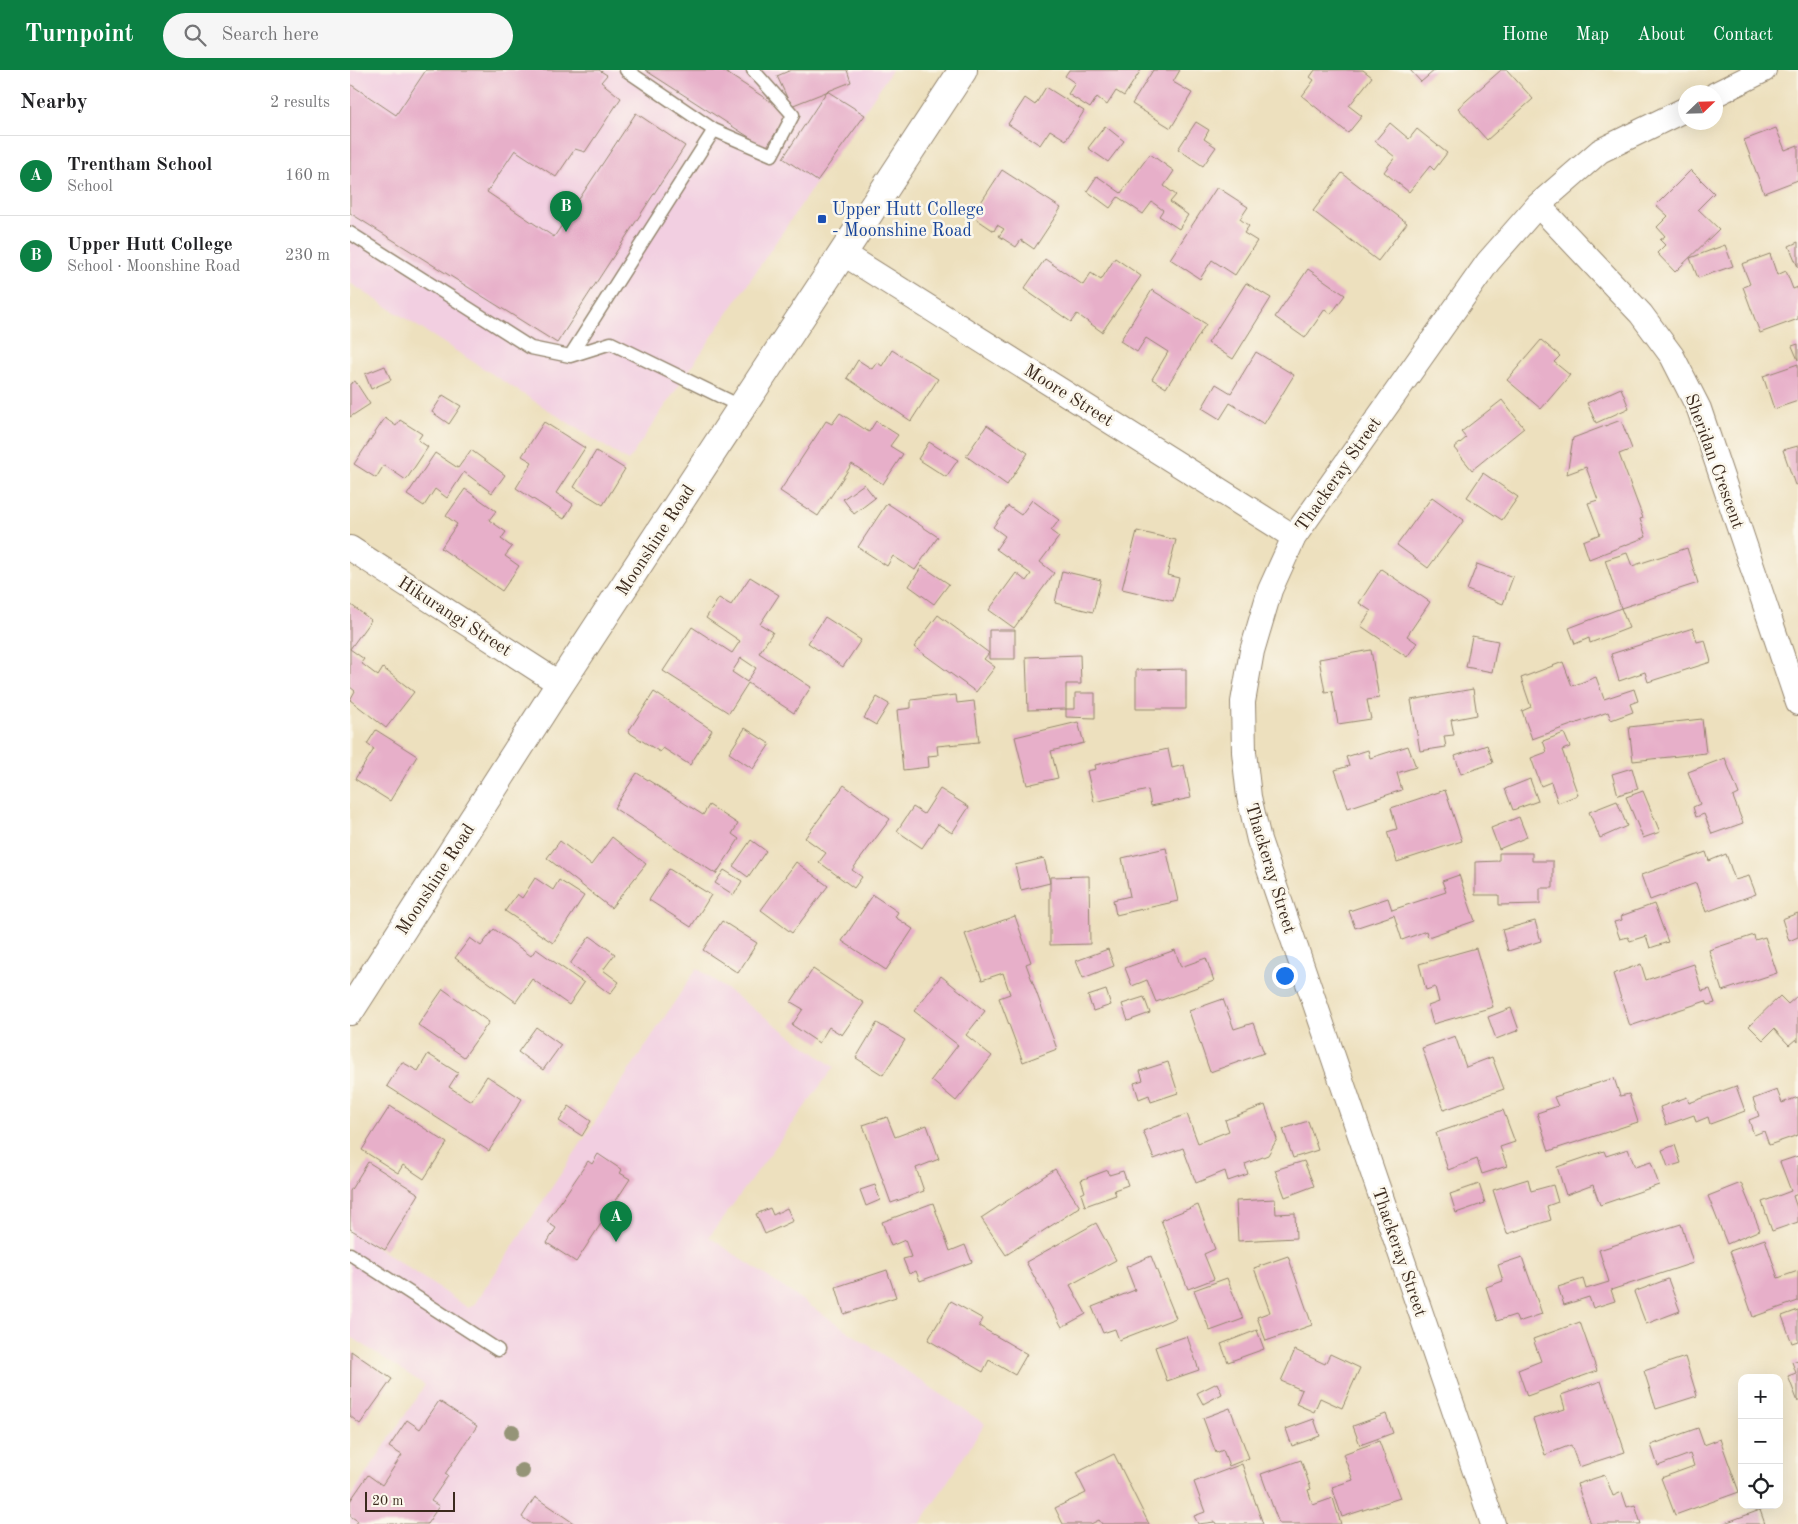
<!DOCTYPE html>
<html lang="en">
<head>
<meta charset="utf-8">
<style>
	body { margin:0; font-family:"Old Standard TT",serif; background:#f6f6f6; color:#202124 }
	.controls { position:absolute; right:15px; bottom:15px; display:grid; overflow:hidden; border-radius:10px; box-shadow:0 5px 20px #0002 }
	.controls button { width:45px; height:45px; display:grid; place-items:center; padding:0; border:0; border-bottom:1px solid #e0e0e0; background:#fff; color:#202124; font:25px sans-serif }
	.compass { position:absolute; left:1328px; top:15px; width:45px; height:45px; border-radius:50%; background:#fff; box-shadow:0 5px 20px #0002; rotate:67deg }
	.scale { position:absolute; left:15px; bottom:12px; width:90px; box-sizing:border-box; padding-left:5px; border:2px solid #3b2a1e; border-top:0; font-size:14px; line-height:18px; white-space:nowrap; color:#3b2a1e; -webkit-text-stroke:4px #fbf7ec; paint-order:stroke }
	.you { position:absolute; left:934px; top:905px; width:18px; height:18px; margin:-12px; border:4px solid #fff; border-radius:50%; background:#1a73e8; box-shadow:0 0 0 8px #1a73e833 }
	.badge { display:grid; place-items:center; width:32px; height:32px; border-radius:50%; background:#0b8043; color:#fff; font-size:16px; font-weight:700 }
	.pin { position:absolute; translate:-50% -41px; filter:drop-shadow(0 1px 2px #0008) }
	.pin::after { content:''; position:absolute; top:26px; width:18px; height:15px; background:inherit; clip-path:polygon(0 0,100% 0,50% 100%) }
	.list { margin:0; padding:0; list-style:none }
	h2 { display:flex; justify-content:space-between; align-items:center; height:65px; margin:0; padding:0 20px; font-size:21px }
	h2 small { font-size:16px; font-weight:400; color:#757577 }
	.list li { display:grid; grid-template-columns:32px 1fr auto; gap:15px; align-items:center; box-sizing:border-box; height:80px; padding:0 20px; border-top:1px solid #e0e0e0 }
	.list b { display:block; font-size:19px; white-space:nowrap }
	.list p { margin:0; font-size:16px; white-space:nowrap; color:#757577 }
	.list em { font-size:16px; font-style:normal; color:#757577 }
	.icon { flex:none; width:28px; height:28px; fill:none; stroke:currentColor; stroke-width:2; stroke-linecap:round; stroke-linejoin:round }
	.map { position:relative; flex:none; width:1448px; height:1454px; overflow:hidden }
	header { display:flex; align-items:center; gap:30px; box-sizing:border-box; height:70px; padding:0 25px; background:#0b8043; color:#fff }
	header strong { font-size:24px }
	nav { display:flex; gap:28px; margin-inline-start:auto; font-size:18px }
	.search { width:350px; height:45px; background:#f6f6f6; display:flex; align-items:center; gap:12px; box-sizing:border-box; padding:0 18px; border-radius:28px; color:#757577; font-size:19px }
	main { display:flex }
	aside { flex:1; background:#fff }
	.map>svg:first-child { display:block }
	.built { fill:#f2cfe1 }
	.building { fill:#e7afc9; fill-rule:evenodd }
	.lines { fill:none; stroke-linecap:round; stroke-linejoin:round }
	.lane-casing { stroke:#94856e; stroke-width:15 }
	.street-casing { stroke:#94856e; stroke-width:26 }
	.secondary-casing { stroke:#94856e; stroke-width:30 }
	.lane { stroke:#fff; stroke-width:12 }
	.street { stroke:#fff; stroke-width:24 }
	.secondary { stroke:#fff; stroke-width:28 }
	.tree { fill:#959477 }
	.transit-dot { fill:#1a4fb4; stroke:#fbf7ec; stroke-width:2 }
	.labels { text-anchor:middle; stroke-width:5; stroke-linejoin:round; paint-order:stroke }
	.transit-label { font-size:18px; fill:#164399; stroke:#fbf7ec; text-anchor:start }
	.street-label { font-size:18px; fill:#3b2a1e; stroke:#fbf7ec }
</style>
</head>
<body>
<header>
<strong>Turnpoint</strong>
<div class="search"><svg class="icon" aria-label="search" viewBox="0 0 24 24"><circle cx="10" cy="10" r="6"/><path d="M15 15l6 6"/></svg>Search here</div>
<nav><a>Home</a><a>Map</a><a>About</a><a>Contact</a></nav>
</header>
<main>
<aside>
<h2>Nearby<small>2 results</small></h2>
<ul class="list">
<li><span class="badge">A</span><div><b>Trentham School</b><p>School</p></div><em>160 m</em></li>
<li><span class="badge">B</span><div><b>Upper Hutt College</b><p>School · Moonshine Road</p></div><em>230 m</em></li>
</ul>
</aside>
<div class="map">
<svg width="1448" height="1454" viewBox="0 0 1448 1454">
	<rect width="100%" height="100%" fill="#fbf7ec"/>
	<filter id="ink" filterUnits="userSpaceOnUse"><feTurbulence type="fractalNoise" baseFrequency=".02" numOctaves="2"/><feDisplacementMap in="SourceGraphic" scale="10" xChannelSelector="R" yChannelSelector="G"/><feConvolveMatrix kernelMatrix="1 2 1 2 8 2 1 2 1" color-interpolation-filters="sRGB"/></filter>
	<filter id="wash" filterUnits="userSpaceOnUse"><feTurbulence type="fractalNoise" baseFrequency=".0096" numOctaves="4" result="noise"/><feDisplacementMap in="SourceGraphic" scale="20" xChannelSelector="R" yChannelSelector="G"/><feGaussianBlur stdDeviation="1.12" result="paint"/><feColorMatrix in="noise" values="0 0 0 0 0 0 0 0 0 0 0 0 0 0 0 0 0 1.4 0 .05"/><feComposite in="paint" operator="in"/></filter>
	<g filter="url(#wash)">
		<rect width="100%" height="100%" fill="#ede0be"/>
		<path class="built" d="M0 0H542L278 391 0 213Z
			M347 898 484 997 359 1167 635 1354 570 1454H0V1428L75 1315 0 1266V1159L118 1238 124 1235Z"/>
		<g id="blocks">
			<path class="building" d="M76 0H249L257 5 251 12 271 28 235 82 225 79 206 107 165 80 137 122 204 167 286 43 335 76 207 273 0 143V14L46 45Z
				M295 0H372L438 43 416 78Z
				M441 0H497L501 12 441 36 427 6Z
				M719 0H791L774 26 766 21 757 35 747 27 740 38 718 24 725 13 715 6Z
				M803 0H830L823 12 842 23 821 58 782 34Z
				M965 0H1013L1022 7 999 36 1012 46 998 63 952 26 964 10 960 7Z
				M1060 0H1085L1071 12Z
				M1151 0H1157L1183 29 1137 70 1108 38Z
				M696 17 734 41 716 70 700 60 690 75 658 54 675 28 685 35Z
				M477 21 515 45 467 111 433 88Z
				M846 52 859 60 854 69 866 77 853 96 828 79Z
				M1040 53 1059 69 1067 59 1097 83 1084 100 1080 96 1059 122 1034 102 1045 87 1025 71Z
				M755 56 774 71 758 92 738 78Z
				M1426 58 1435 80 1448 75V110L1414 123 1394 70Z
				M800 84 824 101 814 116 826 125 820 132 838 145 829 159 809 146 813 140 802 132 793 144 768 127 760 138 737 121 747 106 771 123Z
				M652 100 711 138 684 179 671 170 666 177 649 166 654 159 647 155 644 161 622 146Z
				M1341 100 1364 123 1348 139 1369 159 1325 202 1307 183 1315 175 1310 170 1315 166 1307 157 1318 146 1306 135Z
				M992 103 1057 153 1028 191 963 141Z
				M867 117 898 137 890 149 899 156 894 163 907 171 885 205 862 190 850 209 820 189Z
				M1448 172V197L1439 176Z
				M1375 175 1383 196 1348 208 1340 188Z
				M1420 184 1427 205 1436 201 1443 219 1448 217V249L1410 263 1393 217 1400 214 1392 194Z
				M765 188 791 206 752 262 727 244 721 252 674 219 695 189 733 215 741 203 751 210Z
				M958 199 995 225 981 244 975 239 955 268 925 247Z
				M896 213 921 228 883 289 858 273Z
				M802 220 856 254 816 318 802 309 818 282 796 268 787 282 770 271Z
				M1191 270 1210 286 1204 292 1220 305 1191 339 1157 310Z
				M1448 274V290L1442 276Z
				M542 280 588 309 561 351 497 308 508 290 522 299 527 292 532 296Z
				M906 282 944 305 914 354 880 333 870 349 852 338 866 314 881 323Z
				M1448 294V331L1424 339 1413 306Z
				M35 296 41 310 21 319 15 304Z
				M5 311 20 334 0 347V314Z
				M1271 318 1279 338 1246 353 1237 333Z
				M93 325 111 336 99 354 82 342Z
				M1152 330 1174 358 1122 400 1104 378 1116 368 1111 362Z
				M490 343 519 362 526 351 548 365 540 376 553 384 533 414 502 394 468 446 430 421 476 351 482 354Z
				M35 348 46 356 50 350 72 364 68 370 78 377 56 410 34 395 26 408 4 394Z
				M1271 350 1282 379 1269 384 1293 448 1290 449 1296 467 1239 489 1233 471 1250 464 1238 433 1248 430 1236 397 1217 404 1223 368Z
				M194 352 235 378 206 423 223 434 214 449 166 418 182 392 172 386Z
				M637 355 678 383 657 415 616 386Z
				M579 372 608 390 596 407 568 389Z
				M1448 376V414L1445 415 1433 380Z
				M121 380 155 405 142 423 114 402 97 428 85 419 74 436 57 425 85 383 108 398Z
				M246 381 275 399 253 435 224 417Z
				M1133 403 1168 427 1152 450 1117 427Z
				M514 414 525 428 504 444 493 429Z
				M115 419 146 441 139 450 156 462 151 469 162 477 155 486 169 496 152 521 91 478 107 454 96 446Z
				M1082 427 1114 450 1078 498 1047 475Z
				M682 430 709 450 701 461 709 467 690 492 704 503 664 558 639 540 666 503 676 511 681 504 646 479 655 466 643 457 658 436 671 445Z
				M537 433 588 467 565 500 543 486 537 496 508 477Z
				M787 461 826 470 817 505 829 508 823 531 772 519Z
				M1337 478 1348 513 1271 538 1279 558 1240 573 1239 568 1225 574 1219 558 1271 538 1255 490 1277 483 1282 496Z
				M1127 494 1163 507 1153 534 1117 520Z
				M572 496 599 514 584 534 559 516Z
				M1031 499 1080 532 1057 566 1067 573 1057 587 1011 556 1021 541 1009 533Z
				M712 501 751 510 743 542 705 533Z
				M400 507 429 525 410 554 423 562 409 583 461 617 444 643 398 613 379 643 313 601 342 557 382 583 390 571 356 548 369 528 381 535ZM391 588 406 598 397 612 382 602Z
				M0 534 21 550 0 579Z
				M588 545 639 583V560H665V589H639V583L634 589 645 597 626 622 564 577Z
				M475 547 511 570 493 597 458 573Z
				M1343 558 1347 572 1355 570 1361 592 1298 612 1295 602 1269 611 1261 584Z
				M1122 566 1148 571 1142 602 1116 597Z
				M0 579 14 589 11 593 28 606 33 598 64 622 36 658 0 630 5 621 0 617Z
				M1021 580 1029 628 1017 630 1021 649 988 654 982 621 975 622 969 589Z
				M730 585 731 614H716V639H725V623H745V648L716 647V639L678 640 676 587Z
				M1213 592 1222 616 1246 607 1254 629 1284 619 1288 631 1280 634 1283 642 1261 650 1258 642 1182 669 1172 641 1181 637 1171 608Z
				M836 599V639H786V600Z
				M1123 619 1127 645 1101 650 1104 665 1094 666 1096 677 1070 681 1061 630Z
				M304 622 362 660 340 695 313 678 310 682 278 662Z
				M606 625 607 633 624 631 629 672 587 676 588 685 578 686 579 697 553 700 547 640 561 638V630Z
				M527 627 539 634 526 655 514 648Z
				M1352 649 1356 683 1283 691 1279 657Z
				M728 652 734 673 701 681 708 708 677 715 665 667Z
				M395 658 420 674 403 699 379 683Z
				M26 660 67 686 40 731 5 709 24 679 17 674Z
				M1214 663 1220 677 1212 680 1228 725 1208 733 1201 712 1191 716 1181 688 1197 682 1193 671Z
				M1137 675 1143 693 1111 704 1105 686Z
				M1058 676 1066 697 1047 703 1052 720 998 738 985 700 999 696 996 687 1018 680 1020 688Z
				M818 679 822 698 834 695 841 728 801 736 798 720 744 732 737 701 746 699 745 695Z
				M1375 688 1389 724 1383 727 1393 753 1362 764 1354 744 1346 747 1343 737 1350 734 1338 702Z
				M1282 698 1288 719 1268 725 1262 704Z
				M287 703 353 745 359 735 388 754 382 764 389 769 366 804 264 738Z
				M1180 709 1188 731 1163 740 1155 719Z
				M494 715 540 749 502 800 512 807 504 818 469 792 476 783 455 768Z
				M590 719 619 737 602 763 588 754 572 778 547 761 563 737 574 744Z
				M1095 720 1112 771 1047 792 1037 762 1047 759 1041 738Z
				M1293 721 1310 762 1293 768 1276 727Z
				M1267 731 1277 756 1250 768 1239 742Z
				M1169 747 1177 767 1149 779 1141 758Z
				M262 767 296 794 261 838 197 788 210 771 241 795Z
				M401 770 416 781 398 807 383 796Z
				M816 778 828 831 766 845 763 830 780 826 772 788Z
				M1356 782 1359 791 1376 784 1385 810 1399 806 1406 824 1356 842 1346 813 1300 830 1291 805Z
				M1149 783H1182V791H1203V818H1190V834L1149 835V825H1125V792L1149 791Z
				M694 788 700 813 671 820 665 795Z
				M446 792 478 816 442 863 411 840Z
				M319 799 361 825 341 857 299 830Z
				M374 800 392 811 384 825 365 813Z
				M1109 805 1125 851 1078 867 1076 861 1052 870 1044 845 1005 858 999 841 1038 828 1042 840 1096 822 1092 811Z
				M739 806 740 874 700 875V807Z
				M185 808 203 820 209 810 234 826 203 873 155 841 167 824 172 828Z
				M523 825 548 842 545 847 563 859 536 900 492 871Z
				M1304 834 1318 872 1300 878 1296 866 1280 871 1278 867 1270 869 1264 852 1272 850 1271 846Z
				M1448 843V867L1439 871 1432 849Z
				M665 846 681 892 676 894 707 979 673 992 649 928 660 924 653 903 632 910 615 864Z
				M372 851 407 873 388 903 353 880Z
				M1185 851 1191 871 1158 881 1152 860Z
				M144 859 181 886 186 879 234 913 219 935 182 909 166 932 105 888 120 868 131 876Z
				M1404 865 1405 870 1415 867 1427 903 1372 921 1359 880Z
				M240 866 265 884 253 900 269 912 260 924 220 894Z
				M1126 878 1143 937 1083 954 1078 936 1089 932 1085 917 1076 920 1069 894Z
				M758 879 764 896 733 908 726 891Z
				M825 880 831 897 856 888 864 911 806 932 797 910 782 916 775 898Z
				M1291 894 1296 910 1344 894 1352 921 1360 919 1365 933 1358 935 1356 931 1280 956 1263 904Z
				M463 899 514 933 492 965 479 957 469 973 442 955 453 939 441 932Z
				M591 906 635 941 616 965 642 986 606 1031 581 1010 608 975 564 941Z
				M93 919 139 952 114 987 68 955Z
				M756 920 761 935 743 941 738 926Z
				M1430 926 1438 934 1447 926 1448 927V972L1446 969 1439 975 1424 959 1413 970 1399 956Z
				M794 927 800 943 778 951 772 934Z
				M873 929 884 959 903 953 914 983 860 1002 839 941Z
				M1161 938 1169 960 1146 969 1138 947Z
				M527 953 555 970 533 1005 506 988Z
				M186 957 211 975 193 1000 168 982Z
				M1105 966 1116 997 1142 987 1154 1019 1094 1040 1072 978Z
				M78 984 108 1003 99 1017 121 1031 137 1006 172 1029 139 1081 37 1016 52 992 68 1001Z
				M818 992 828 1023 801 1032 799 1025 789 1029 784 1013 793 1010 790 1001Z
				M1264 1008 1270 1026 1279 1024 1288 1052 1199 1081 1187 1043 1208 1036 1204 1027Z
				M1386 1016 1395 1041 1360 1054 1358 1047 1346 1052 1344 1045 1316 1055 1310 1037 1337 1027 1339 1033Z
				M1427 1020 1432 1033 1448 1027V1065L1419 1075 1414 1061 1404 1065 1399 1050 1409 1046 1403 1029Z
				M915 1035 927 1069 918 1085 895 1094 898 1104 878 1111 875 1101 846 1113 833 1078 804 1089 793 1061 837 1044 848 1073 879 1061 875 1050Z
				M40 1036 97 1073 74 1109 53 1095 48 1103 12 1080Z
				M219 1036 241 1051 232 1066 209 1051Z
				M1153 1040 1165 1072 1150 1077 1157 1096 1132 1104 1127 1089 1098 1100 1086 1063Z
				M537 1047 545 1067 577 1055 589 1089 566 1098 574 1121 541 1133 513 1055Z
				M958 1051 968 1080 943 1088 933 1059Z
				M1325 1075 1331 1093 1318 1097 1312 1080Z
				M1278 1079 1285 1097 1301 1092 1309 1115 1250 1135 1243 1115 1216 1125 1207 1097 1254 1081 1256 1086Z
				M248 1084 272 1100 270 1103 280 1109 226 1192 197 1173 206 1158 197 1152 238 1091 242 1094Z
				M1448 1086V1124L1443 1126 1448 1141V1152L1422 1161 1412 1132 1441 1121 1430 1092Z
				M954 1091 964 1116 935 1127 925 1100Z
				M18 1092 69 1124 35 1180 0 1159V1121Z
				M705 1099 730 1137 656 1185 631 1148Z
				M758 1100 759 1105 773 1101 778 1115 764 1120 766 1125 735 1136 731 1124 735 1122 731 1110Z
				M1178 1109 1181 1121 1203 1115 1208 1132 1197 1136 1201 1150 1157 1164 1143 1120Z
				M1391 1113 1410 1160 1377 1174 1358 1126Z
				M1129 1114 1135 1133 1106 1143 1100 1124Z
				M525 1115 530 1130 516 1136 510 1120Z
				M925 1129 926 1144 945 1143 946 1168 888 1171 886 1131Z
				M583 1133 600 1181 615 1175 622 1192 570 1211 566 1201 559 1204 553 1189 561 1187 555 1170 541 1176 532 1152Z
				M848 1135 865 1179 854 1184 864 1209 838 1219 811 1150Z
				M420 1138 423 1145 437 1138 443 1151 415 1164 406 1144Z
				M746 1153 766 1190 720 1215 736 1244 712 1257 676 1192Z
				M1331 1154 1343 1193 1261 1220 1265 1231 1243 1238 1239 1227 1214 1235 1208 1217 1233 1209 1236 1219 1259 1212 1249 1180Z
				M1415 1169 1428 1208 1448 1201V1231L1403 1247 1380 1181Z
				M801 1186 826 1248 769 1270 765 1259 753 1263 742 1237 785 1220 776 1197Z
				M938 1186 962 1255 916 1271 907 1247 920 1242 904 1198Z
				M1172 1187 1192 1244 1168 1252 1165 1245 1147 1251 1136 1217 1153 1211 1148 1195Z
				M537 1200 546 1227 494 1244 486 1217Z
				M877 1208 893 1249 860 1261 844 1220Z
				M1318 1209 1330 1241 1296 1254 1284 1222Z
				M601 1231 633 1249 629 1256 677 1284 665 1305 639 1290 633 1302 578 1270Z
				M1448 1240V1271L1442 1273 1432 1246Z
				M1230 1252 1247 1301 1177 1326 1168 1300 1191 1291 1183 1269Z
				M907 1260 914 1279 878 1292 871 1274Z
				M837 1266 849 1300 817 1311 805 1277Z
				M945 1280 975 1294 980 1284 1010 1298 992 1338 970 1328 964 1342 946 1334 952 1320 931 1311Z
				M1 1281 42 1309 10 1354 0 1346Z
				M1335 1287 1347 1326 1306 1339 1294 1301Z
				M1448 1290V1332L1438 1306 1446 1303 1442 1292Z
				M1251 1311 1275 1382 1229 1397 1221 1375 1195 1385 1183 1349 1215 1339 1211 1325Z
				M867 1313 872 1324 853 1334 847 1323Z
				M89 1331 127 1356 95 1404 98 1406 81 1431 89 1436 77 1454H6L8 1451 0 1446V1431L18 1405 32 1415 52 1385 39 1377 57 1350 70 1359Z
				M880 1338 899 1388 879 1396 873 1380 866 1383 853 1348Z
				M1036 1344 1043 1363 1010 1375 1003 1356Z
				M964 1349 970 1366 942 1376 936 1359Z
				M1348 1358 1354 1375 1370 1369 1389 1422 1325 1445 1311 1408 1344 1396 1340 1384 1308 1396 1301 1375Z
				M1029 1371 1050 1428 992 1447 982 1417 1003 1410 993 1384Z
				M764 1384 799 1454H752L749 1450 741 1454H713L705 1438 736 1423 726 1403Z
				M951 1390 961 1419 958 1420 963 1435 983 1428 991 1454H929L911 1404Z
				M892 1394 913 1454H866L865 1452 848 1454 844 1446 855 1442 844 1412Z
				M1255 1405 1263 1426 1272 1422 1277 1437 1285 1435 1291 1454H1241L1227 1414Z
				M185 1427 225 1454H182L172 1447Z
				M1410 1440 1415 1454H1372Z"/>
		</g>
	</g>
	<g filter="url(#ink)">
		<use href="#blocks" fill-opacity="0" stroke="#94856e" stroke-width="1"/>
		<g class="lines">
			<g class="lane-casing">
				<path id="lane" d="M276 0 364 60
					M0 163 181 278 220 286 261 273 392 337
					M220 286 364 60 422 85 443 45 403 0
					M0 1184 148 1280"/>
			</g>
			<g class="street-casing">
				<path id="street" d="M1366 24 1414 0
					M1188 135 1291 244 1322 286 1349 339 1448 633
					M494 184 944 467
					M0 478 210 614
					M1143 1454 909 770 899 727 894 682 893 632 902 581 920 520 944 467 1138 192 1188 135 1250 81 1336 39"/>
			</g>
			<g class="secondary-casing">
				<path id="secondary" d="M0 941 210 614 613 0"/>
			</g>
			<use href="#lane" class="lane"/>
			<use href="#street" class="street"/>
			<use href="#secondary" class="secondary"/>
		</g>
		<g class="tree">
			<circle cx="162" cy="1362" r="8"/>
			<circle cx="172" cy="1401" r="8"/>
		</g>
	</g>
	<rect class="transit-dot" x="467" y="144" width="10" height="10" rx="2.5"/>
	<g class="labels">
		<g class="transit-label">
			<text x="482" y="145">Upper Hutt College<tspan x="482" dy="21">- Moonshine Road</tspan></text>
		</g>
		<g class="street-label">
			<text transform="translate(719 325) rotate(32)" y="6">Moore Street</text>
			<text transform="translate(1365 391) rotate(70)" y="6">Sheridan Crescent</text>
			<text transform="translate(988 404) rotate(-55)" y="6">Thackeray Street</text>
			<text transform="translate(305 470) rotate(-57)" y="6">Moonshine Road</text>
			<text transform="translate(105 546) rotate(33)" y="6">Hikurangi Street</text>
			<text transform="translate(921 798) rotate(73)" y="6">Thackeray Street</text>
			<text transform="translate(85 809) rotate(-57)" y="6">Moonshine Road</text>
			<text transform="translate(1050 1182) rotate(71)" y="6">Thackeray Street</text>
		</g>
	</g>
</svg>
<div class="controls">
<button>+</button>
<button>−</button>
<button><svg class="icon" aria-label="locate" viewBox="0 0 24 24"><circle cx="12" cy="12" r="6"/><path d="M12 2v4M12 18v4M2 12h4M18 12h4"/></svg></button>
</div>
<svg class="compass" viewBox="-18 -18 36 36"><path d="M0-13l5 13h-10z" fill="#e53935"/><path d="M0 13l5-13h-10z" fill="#757577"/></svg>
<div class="scale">20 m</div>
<div class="you"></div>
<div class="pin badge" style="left:266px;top:1172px">A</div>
<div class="pin badge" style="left:216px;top:162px">B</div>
</div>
</main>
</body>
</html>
